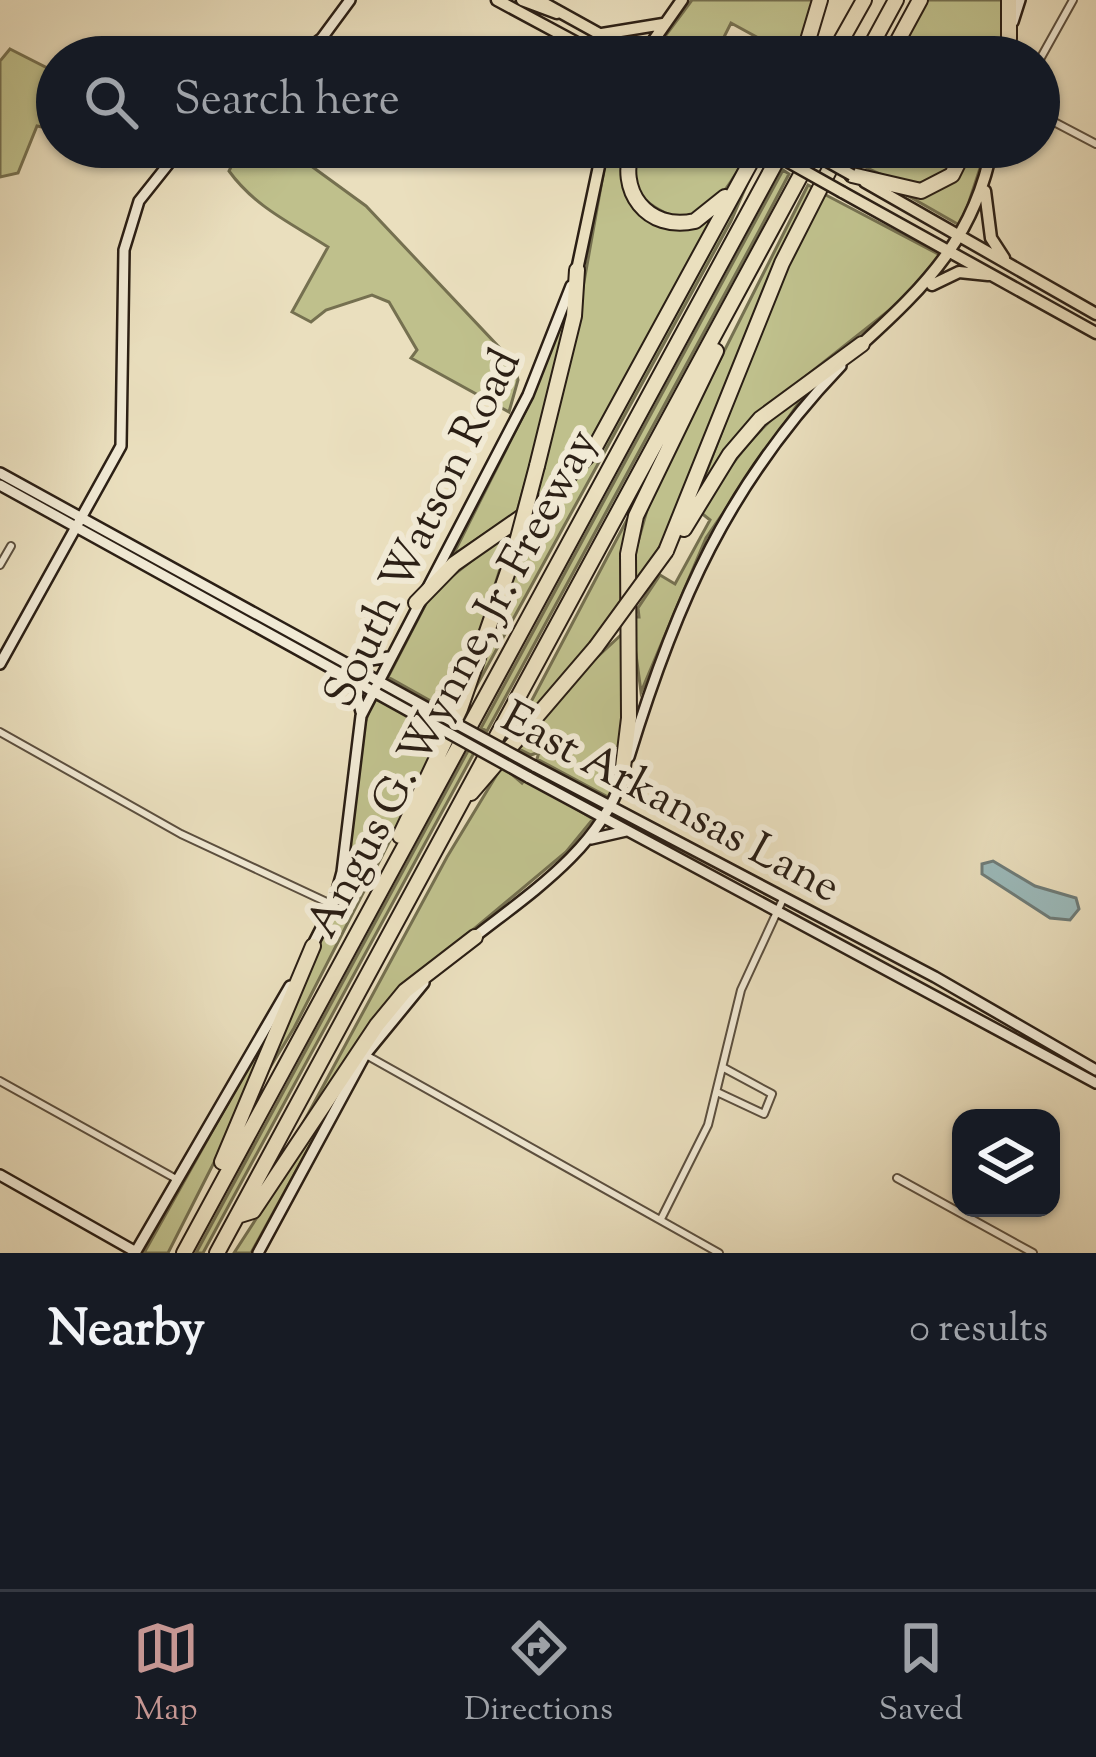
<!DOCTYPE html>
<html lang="en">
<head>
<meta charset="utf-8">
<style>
	body { margin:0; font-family:"Sorts Mill Goudy",serif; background:#20242c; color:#f1f3f6 }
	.controls { position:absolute; right:36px; bottom:36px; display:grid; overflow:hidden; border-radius:24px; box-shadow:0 3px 9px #0004 }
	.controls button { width:108px; height:108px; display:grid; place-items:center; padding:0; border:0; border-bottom:3px solid #363941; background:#171b24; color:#f1f3f6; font:60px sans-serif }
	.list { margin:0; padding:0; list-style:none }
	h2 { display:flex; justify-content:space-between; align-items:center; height:156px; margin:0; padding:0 48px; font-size:51px }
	h2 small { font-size:39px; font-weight:400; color:#9ea1a6 }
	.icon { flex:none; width:66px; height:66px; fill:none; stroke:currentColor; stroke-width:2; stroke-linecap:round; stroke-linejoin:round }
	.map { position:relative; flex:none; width:1096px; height:1253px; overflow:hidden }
	.search { position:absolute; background:#171b24; box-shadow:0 3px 9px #0004; left:36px; right:36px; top:36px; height:132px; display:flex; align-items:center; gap:30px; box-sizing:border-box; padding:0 42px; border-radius:66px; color:#9ea1a6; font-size:45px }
	.sheet { height:336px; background:#171b24 }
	nav { display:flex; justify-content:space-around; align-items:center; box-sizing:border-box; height:168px; border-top:3px solid #363941; background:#171b24; font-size:33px; color:#9ea1a6 }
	nav a { display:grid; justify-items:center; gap:6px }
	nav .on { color:#c59692 }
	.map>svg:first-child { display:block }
	.green { fill:#bfc08c; stroke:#757050; stroke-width:3 }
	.water { fill:#9bbabb; stroke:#6e7c79; stroke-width:3 }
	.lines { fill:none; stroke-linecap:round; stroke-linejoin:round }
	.street-casing { stroke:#5b4f3f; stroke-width:10 }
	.secondary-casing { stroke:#2b1f15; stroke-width:14 }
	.primary-casing { stroke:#2b1f15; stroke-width:15 }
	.highway-casing { stroke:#2b1f15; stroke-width:18 }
	.street { stroke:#f1ead5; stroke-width:6 }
	.secondary { stroke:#f1ead5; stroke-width:9 }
	.primary { stroke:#eadfbe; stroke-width:10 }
	.highway { stroke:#eadfbe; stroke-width:14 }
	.secondary-bridge-casing { stroke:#2b1f15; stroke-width:14; stroke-linecap:butt }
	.primary-bridge-casing { stroke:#2b1f15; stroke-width:15; stroke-linecap:butt }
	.highway-bridge-casing { stroke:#2b1f15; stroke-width:18; stroke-linecap:butt }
	.secondary-bridge { stroke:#f1ead5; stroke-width:9 }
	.primary-bridge { stroke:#eadfbe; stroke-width:10 }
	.highway-bridge { stroke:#eadfbe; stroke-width:14 }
	.labels { text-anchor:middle; stroke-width:12; stroke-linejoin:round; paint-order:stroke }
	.street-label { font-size:45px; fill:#2b1f15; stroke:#f1ead5 }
</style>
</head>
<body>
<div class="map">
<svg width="1096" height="1253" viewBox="0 0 1096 1253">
	<rect width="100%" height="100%" fill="#eadfbe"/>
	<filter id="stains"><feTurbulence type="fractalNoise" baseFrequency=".00167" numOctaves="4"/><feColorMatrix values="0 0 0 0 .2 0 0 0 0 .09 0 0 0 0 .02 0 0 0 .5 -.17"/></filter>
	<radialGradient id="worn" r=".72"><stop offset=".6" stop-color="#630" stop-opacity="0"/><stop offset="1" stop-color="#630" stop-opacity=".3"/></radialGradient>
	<path class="green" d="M692 0H814L796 57H765L762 40 731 23 714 57 658 56 657 47Z
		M925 0H1007L1000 57H894Z
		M10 49 57 73V130L37 126 18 173 0 177V61Z
		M241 147H266L285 165 292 152 366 206 514 363 518 380 509 412 411 358 417 350 389 302 372 295 326 310 311 322 292 312 328 247C291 223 255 207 229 171Z
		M608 147H628L623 163 655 221 717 218 578 462 531 505 579 310Z
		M636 147H742L749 151C718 207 692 245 635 191Z
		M847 147H962C938 207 886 179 843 155Z
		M970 147H987L961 226 905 194 933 191Z
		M758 159 731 221 465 707 528 516 563 489Z
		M783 170 789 174 759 231 487 731 481 728Z
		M808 185 814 188 772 271 675 522 631 596 636 549 651 496Z
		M824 194 940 255 901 301 753 418 698 494 777 288Z
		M572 295 561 356 517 512 453 555 525 412Z
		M808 389 706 538 641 692 631 617H639L638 608 660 575 675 584 710 520 700 512C731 463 759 424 808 389Z
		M640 495 622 566 621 611 513 736Z
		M513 528 454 714 388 677 432 592Z
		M622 634C628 681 633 755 608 797L537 759 539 752 531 755 519 749 579 674Z
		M374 697 418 720 414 728 443 737 294 1028 263 1079 339 896 365 723Z
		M469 749 475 751 203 1253H196Z
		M502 766 522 783 526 778 593 819 566 852 426 969 301 1127 447 857Z
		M293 987 258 1076 168 1253H144Z
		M346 1080 251 1253H234Z"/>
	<path class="water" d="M993 861 1035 886 1076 898 1079 909 1070 920 1050 918 982 874V864Z"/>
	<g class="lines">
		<g class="street-casing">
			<path id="street" d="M1039 61 1073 0
				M1039 114 1096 144
				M0 565 11 546
				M0 732 181 834 333 905
				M366 1055 719 1253
				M0 1081 178 1180
				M717 1092 764 1114 772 1094 724 1068
				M897 1178 1033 1253
				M661 1219 708 1125 741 990 783 899"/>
		</g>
		<g class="secondary-casing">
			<path id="secondary" d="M1013 22 1020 0
				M297 57 322 38 350 0
				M0 473 431 710
				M0 485 425 720
				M353 663 389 657
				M0 664 121 446 124 250 139 201 182 147
				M345 679 356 692 361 712
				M629 757C676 603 728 484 841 366
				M534 766 935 977 1096 1070
				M528 777 1096 1083
				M591 839 626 831
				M472 939C529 894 598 850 622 779
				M310 950 333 905 342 872 361 716 528 395 571 286
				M0 1175 136 1252
				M135 1253 290 986
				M258 1253 365 1055 424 983"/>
		</g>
		<g class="primary-casing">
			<path id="primary" d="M497 0 603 57
				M522 0 557 13
				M538 0 641 57
				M602 34 663 24
				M642 57 682 0
				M865 182 1096 314
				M985 191 991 238 1004 258
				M842 192 1096 333
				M577 270 603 147
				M932 285 959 272 988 275
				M862 344C927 285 975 236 992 147"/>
		</g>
		<g class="highway-casing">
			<path id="highway" d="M1009 39V0
				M803 57 820 0
				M832 57 864 0
				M865 57 896 0
				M889 57 920 0
				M633 147C616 190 647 232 695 221L725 197
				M852 175 921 191 952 175 966 147
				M537 466 574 316 577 270
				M684 529 730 454 760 419 862 344
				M666 551 782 263 841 147
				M416 603 454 564 546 500 594 449 759 147
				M621 784 629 718 628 554 636 516 716 351
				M471 793 596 647
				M400 836 460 709 513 557
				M222 1162 313 946
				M237 1216 253 1211 377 1025 405 991 475 937
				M184 1253 784 147
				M217 1253 816 147"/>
		</g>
		<use href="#street" class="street"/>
		<use href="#secondary" class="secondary"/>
		<use href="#primary" class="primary"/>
		<use href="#highway" class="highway"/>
		<g class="secondary-bridge-casing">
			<path id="secondary-bridge" d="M431 710 534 766
				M425 720 528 777"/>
		</g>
		<g class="primary-bridge-casing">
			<path id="primary-bridge" d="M762 147 842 192
				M802 147 852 175"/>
		</g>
		<g class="highway-bridge-casing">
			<path id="highway-bridge" d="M513 557 537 466
				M596 647 666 551"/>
		</g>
		<use href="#secondary-bridge" class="secondary-bridge"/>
		<use href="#primary-bridge" class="primary-bridge"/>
		<use href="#highway-bridge" class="highway-bridge"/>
	</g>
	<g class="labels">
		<g class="street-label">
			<text transform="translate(420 527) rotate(-64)" y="16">South Watson Road</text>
			<text transform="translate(450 682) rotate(-62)" y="16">Angus G. Wynne, Jr. Freeway</text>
			<text transform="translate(672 800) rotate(28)" y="16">East Arkansas Lane</text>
		</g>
	</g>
	<rect width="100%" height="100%" filter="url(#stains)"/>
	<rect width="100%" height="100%" fill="url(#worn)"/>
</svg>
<div class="controls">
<button><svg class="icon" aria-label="layers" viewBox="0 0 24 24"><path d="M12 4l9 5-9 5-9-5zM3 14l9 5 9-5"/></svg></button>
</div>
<div class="search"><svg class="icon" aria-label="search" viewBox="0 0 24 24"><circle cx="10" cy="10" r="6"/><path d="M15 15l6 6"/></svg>Search here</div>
</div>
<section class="sheet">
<h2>Nearby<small>0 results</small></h2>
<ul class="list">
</ul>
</section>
<nav>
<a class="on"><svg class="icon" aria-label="map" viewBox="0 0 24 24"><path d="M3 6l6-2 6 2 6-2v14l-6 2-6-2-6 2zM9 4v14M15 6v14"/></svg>Map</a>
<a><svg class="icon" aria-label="directions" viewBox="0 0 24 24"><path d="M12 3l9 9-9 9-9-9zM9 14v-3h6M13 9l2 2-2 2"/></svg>Directions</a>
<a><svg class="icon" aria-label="saved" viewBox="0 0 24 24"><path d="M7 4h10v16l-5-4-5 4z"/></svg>Saved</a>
</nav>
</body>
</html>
